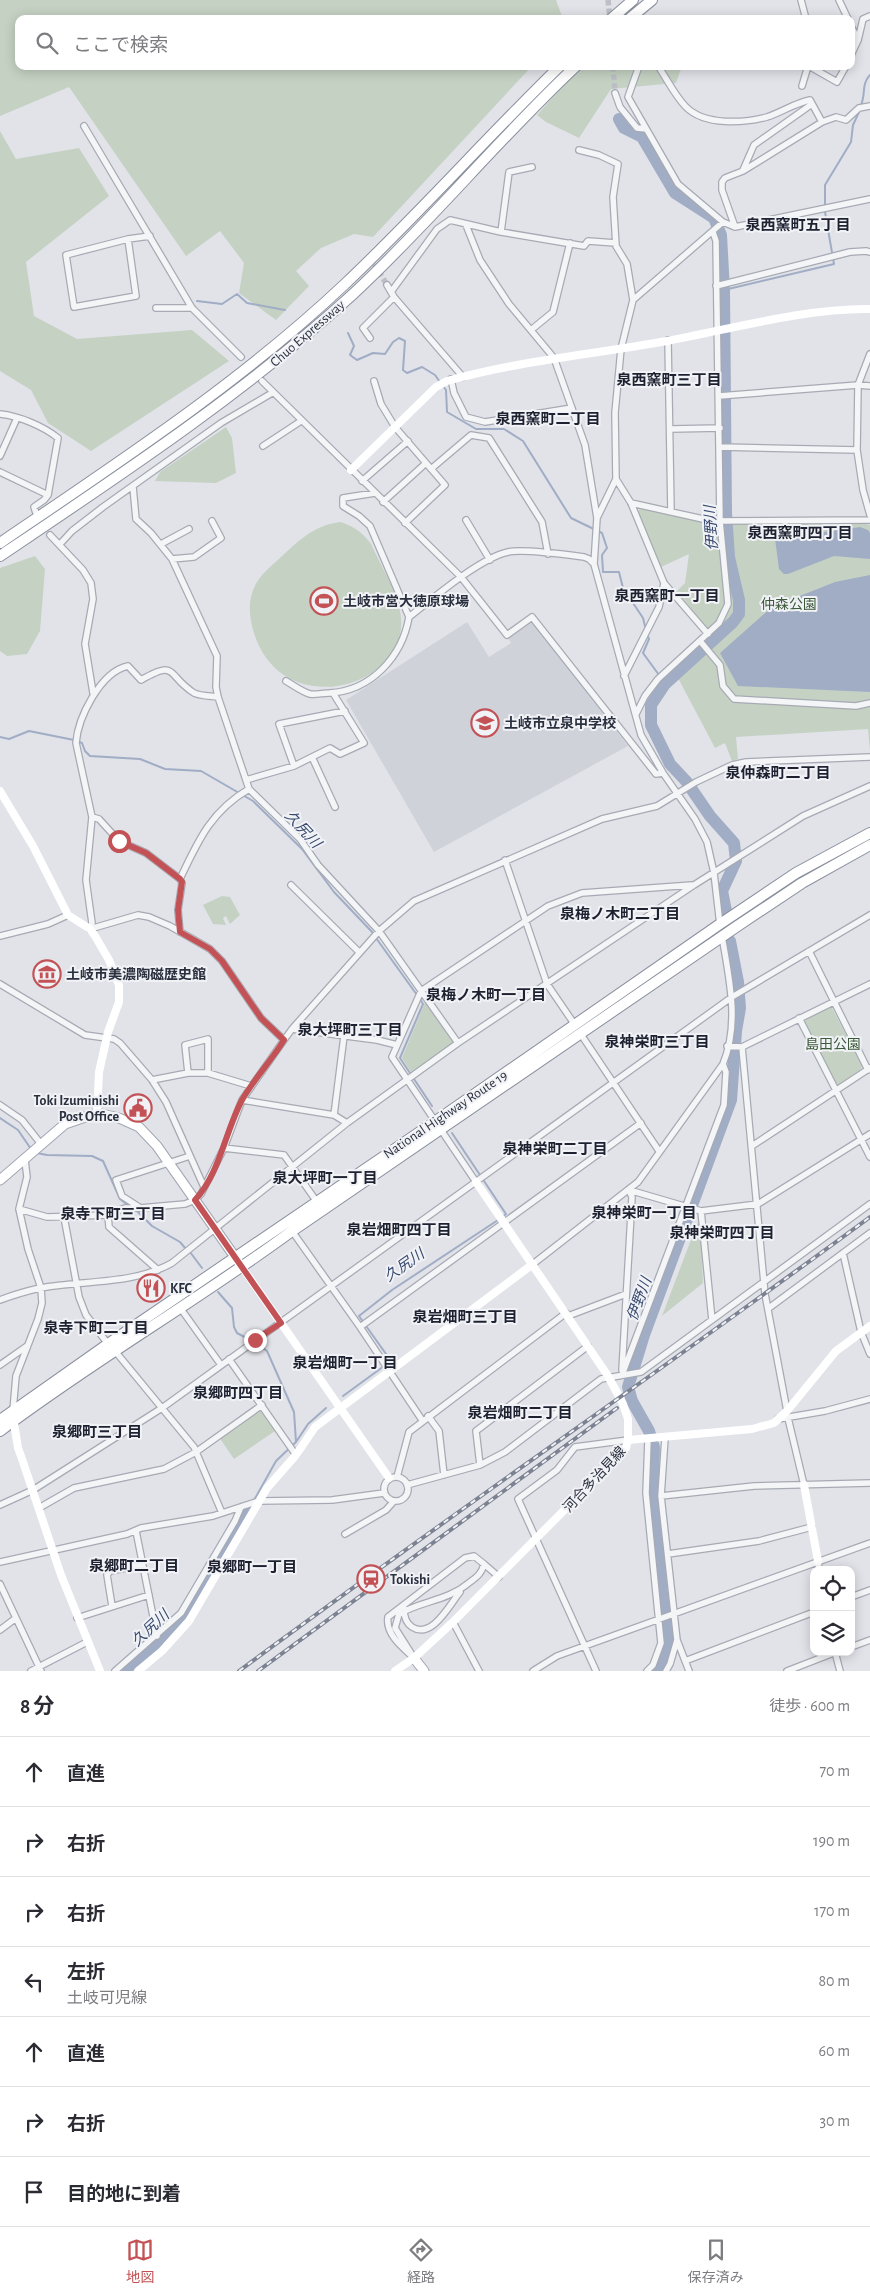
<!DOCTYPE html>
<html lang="ja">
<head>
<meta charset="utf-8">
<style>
	body { margin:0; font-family:"Alegreya Sans","Noto Sans JP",sans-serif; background:#f7f7f7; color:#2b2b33 }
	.controls { position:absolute; right:15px; bottom:15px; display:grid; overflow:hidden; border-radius:10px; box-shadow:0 2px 12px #0003 }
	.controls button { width:45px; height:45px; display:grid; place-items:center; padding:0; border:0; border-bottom:1px solid #e1e1e2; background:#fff; color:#2b2b33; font:25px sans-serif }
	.stop { position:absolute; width:15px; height:15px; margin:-11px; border:4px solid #c25255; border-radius:50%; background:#fff }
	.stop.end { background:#c25255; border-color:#fff; box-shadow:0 1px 5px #0008 }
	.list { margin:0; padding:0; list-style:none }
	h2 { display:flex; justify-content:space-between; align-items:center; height:65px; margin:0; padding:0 20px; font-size:21px }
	h2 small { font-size:16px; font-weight:400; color:#7c7c81 }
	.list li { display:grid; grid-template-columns:32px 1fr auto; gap:15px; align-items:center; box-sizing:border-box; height:70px; padding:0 20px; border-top:1px solid #e1e1e2 }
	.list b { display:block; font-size:19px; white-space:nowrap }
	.list p { margin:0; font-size:16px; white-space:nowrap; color:#7c7c81 }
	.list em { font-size:16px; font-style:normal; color:#7c7c81 }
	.icon { flex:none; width:28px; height:28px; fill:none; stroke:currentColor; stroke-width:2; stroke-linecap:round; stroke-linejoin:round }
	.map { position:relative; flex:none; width:870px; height:1671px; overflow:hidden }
	.search { position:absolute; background:#fff; box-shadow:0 2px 12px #0003; left:15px; right:15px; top:15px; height:55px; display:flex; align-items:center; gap:12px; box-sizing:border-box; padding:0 18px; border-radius:10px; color:#7c7c81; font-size:19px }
	.sheet { height:555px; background:#fff }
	nav { display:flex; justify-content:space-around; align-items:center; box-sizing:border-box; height:70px; border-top:1px solid #e1e1e2; background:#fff; font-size:14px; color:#7c7c81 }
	nav a { display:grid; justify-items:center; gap:2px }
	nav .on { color:#c25255 }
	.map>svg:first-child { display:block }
	.built { fill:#d0d2da }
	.green { fill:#c5d2c3 }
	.water { fill:#a0adc5 }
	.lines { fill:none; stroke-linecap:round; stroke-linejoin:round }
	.stream { stroke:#a0adc5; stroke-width:2 }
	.river { stroke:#a0adc5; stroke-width:12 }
	.street-tunnel { stroke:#bdbfc7; stroke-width:5.5; stroke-dasharray:5.5 3; stroke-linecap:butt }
	.street-casing { stroke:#a7aab3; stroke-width:8 }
	.primary-casing { stroke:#a2a7b3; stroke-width:11 }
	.highway-casing { stroke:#8a8f9e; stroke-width:12 }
	.street { stroke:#f4f5f7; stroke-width:5.5 }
	.secondary { stroke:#fff; stroke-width:8 }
	.primary { stroke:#fff; stroke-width:9 }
	.highway { stroke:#fff; stroke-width:10 }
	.rail-casing { stroke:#7c8291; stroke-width:4 }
	.rail { stroke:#f1f2f6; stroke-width:2; stroke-dasharray:5.5; stroke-linecap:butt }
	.route { stroke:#c25255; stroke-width:6 }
	.labels { text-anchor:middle; stroke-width:4; stroke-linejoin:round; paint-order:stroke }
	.street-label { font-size:14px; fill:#2b303f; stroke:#f1f2f6 }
	.poi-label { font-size:14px; font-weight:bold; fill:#2b303f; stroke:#f1f2f6; text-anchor:start }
	.park-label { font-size:14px; fill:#3c593a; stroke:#f1f2f6 }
	.neighbourhood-label { font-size:15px; font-weight:bold; fill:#1d2130; stroke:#f1f2f6 }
	.water-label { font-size:15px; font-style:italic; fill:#394b6f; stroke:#f1f2f6 }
</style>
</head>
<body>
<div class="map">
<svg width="870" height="1671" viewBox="0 0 870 1671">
	<rect width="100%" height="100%" fill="#e1e3e9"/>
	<path class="built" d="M532 621 628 746 434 852 346 700 467 622 489 657 511 643 508 638Z"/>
	<path class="green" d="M0 0H556L563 19H19V66H532L373 237 354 234 321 248 296 271 309 286 276 320 239 293 244 263 220 231 186 256 69 87 0 116Z
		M581 66H682L676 83 611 89 579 138 546 122 537 115Z
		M0 131 16 159 79 148 109 196 26 262 34 316 77 339 192 330 229 361 91 451 48 423 31 390 0 371Z
		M226 427 232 438 236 473 216 483 155 481 160 472Z
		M641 508 714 524 859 522 870 525V751L868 729 736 737 738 759 732 761 725 743 715 748 678 678 717 641 677 591 685 583 689 554 661 567 637 512Z
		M341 522C355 527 363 533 371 544 380 564 394 586 399 607 421 687 272 731 251 621 247 598 253 582 270 567 293 547 310 525 341 522Z
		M35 556 45 569 40 631 27 654 7 656 0 651V568Z
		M222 896 230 897 240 915 230 924 226 916 223 918 226 925 213 924 203 905Z
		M426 1000 453 1040V1044L411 1072 402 1058Z
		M831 1006 862 1066 861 1069 838 1085 835 1084 804 1022 805 1020Z
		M700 1220 703 1283 662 1316 697 1224Z
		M260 1409 275 1431 234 1459 221 1440V1436Z"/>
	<path class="water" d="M860 527 868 530 870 533V559L834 556 788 574H784L779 569 775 539Z
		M870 575V692L738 686 720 653 772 607 835 582Z"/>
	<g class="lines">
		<path class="stream" d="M861 105C866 94 861 84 870 75
			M724 290 834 264 825 212V185L851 142 853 125 859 112
			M197 301 222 304 237 294 247 303 285 310
			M348 333 354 346 350 355 357 360 373 353 385 354 393 342 399 338 405 341 403 370 407 373 422 367 435 375 440 382
			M443 386 446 390 447 412 476 429H504L523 441 571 518 602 533 607 548 602 555 603 572H619L623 588 643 618 646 630
			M647 635 649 639 643 653 659 675
			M661 679 665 684
			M0 737 9 739 29 731 74 740
			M79 742 82 743 85 751 90 756 140 759 165 769 201 771 253 801 302 849 334 892 374 934
			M376 938 417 995
			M420 999 423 1004 400 1058 432 1106
			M0 1118 18 1130 31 1149
			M452 1133 506 1214 502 1217
			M37 1153 47 1155 92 1156 103 1161 120 1199 129 1206
			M135 1209 152 1226 180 1242 186 1249
			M190 1252 202 1268
			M218 1292 232 1308 234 1327 237 1333 252 1341
			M256 1343 267 1351 294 1412 296 1442
			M343 1396 391 1361 359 1316 392 1290 498 1220
			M253 1502 276 1461 296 1442 308 1424 326 1408
			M247 1512 250 1506"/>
		<path class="river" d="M619 119 624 128 642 137 675 193 714 218 721 235 724 290 726 513 729 557 739 600V614L733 622 665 684 651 705V725L670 764 686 781 710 816 734 843 736 861 722 891 726 911
			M127 1671 181 1622 247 1512
			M657 1671 667 1653 669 1636 662 1593 653 1492 654 1447 649 1431 632 1401 628 1387 644 1335 731 1100 736 1031 740 1008 738 982 730 941"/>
		<path class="street-tunnel" d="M608 0 610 19
			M613 66 615 93
			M370 257 387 285"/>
		<g class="street-casing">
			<path id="street" d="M801 0 806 19
				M839 0 848 19
				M851 26 858 40
				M851 55 858 40 863 19 870 16
				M639 66 628 97 678 184 723 222 735 227 870 199
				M658 66C667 79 675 96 686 107 705 126 744 123 767 117 782 112 795 103 810 100L822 122
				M809 66 837 82 846 66
				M802 86 808 66
				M615 93 620 107 637 128 646 129
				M84 126 192 308 241 357
				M579 150 599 155 618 164 613 197 616 246 627 264 633 300 621 349 615 413 616 479 597 518
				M743 170 754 145 812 104
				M466 225 480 260 509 304 554 358 585 445 597 518 594 564 641 735 663 773 695 819 707 842 714 873 720 925
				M735 227 722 190V182L725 178 743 171 822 122 836 117 846 120 859 108 870 106
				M501 232 509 172 532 167
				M128 239 136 296 74 307 66 255 128 239 150 236
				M387 285 394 297 463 377
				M716 286 850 252 866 251 870 252
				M391 292 437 229 450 220 501 232 584 246 588 241 616 243
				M633 300 723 222
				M156 308H192
				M531 330 553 312 570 243
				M370 338 363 328 394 297
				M668 340 671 512
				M870 354 858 385 857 450 863 490 870 515
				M451 379 454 393 466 417 485 422 572 408
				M262 381 461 577 507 635 532 617 656 774 663 773
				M374 381 381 404 395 427 445 485 405 523
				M719 396 858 385 870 386
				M0 414C19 416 43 426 58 438L48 495 44 500 34 507 36 513
				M671 429 720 428
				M263 446 301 421
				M720 447 857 450
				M0 456 17 418
				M431 469 471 435 489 438 542 522 548 554
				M0 472 48 495
				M616 479 631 503 664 583 708 634
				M362 481 408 441
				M133 487 136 519 151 533 172 559 217 656 216 687 218 697 249 789 300 839 318 865 379 931 458 1043
				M383 502 426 463
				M631 503 712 521 870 520
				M466 520 490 560
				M50 535 83 570 91 583 93 599 85 644 93 693
				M60 544 72 531 103 507 221 423 272 393
				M161 544 189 529
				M172 559 194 557 221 538 212 521
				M409 617C432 599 480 558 508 552 520 549 569 555 584 557L589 559 594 564
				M700 641 720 665 723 686 734 699 856 706 870 703
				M624 676 659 607 664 583
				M286 681C293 685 302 692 310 694 315 695 323 693 329 693 371 691 402 657 409 617L370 526 359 516 343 506V498L375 493
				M218 697C211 696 200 696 194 693 166 675 178 659 141 680L128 666C100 672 78 718 76 743L92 817 86 880 92 923 90 929 138 915 149 917 170 926 210 949 222 961 261 1018 284 1040 292 1029 379 931 414 901 602 819 657 806 696 782 732 765 746 762 870 757
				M636 714 645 696 658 679 719 623 728 604 720 521 716 241 713 232
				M312 757 335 807
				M294 766 279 724 345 711
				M246 780 294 766 330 748 340 754 364 743 333 693
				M92 817 99 819 119 841 146 853 180 879C198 841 211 811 249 789
				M505 860 547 984 575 1025
				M180 879 182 883 178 910 180 932
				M291 885 359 952
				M0 936 48 924 68 915
				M809 951 868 1070
				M0 984 85 1035 114 1039 120 1043 152 1080 166 1102 204 1187
				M799 1018 870 1157
				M292 1029 377 1040 397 1045
				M580 1033 659 1151
				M727 1046 742 1047 870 984
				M742 1047 765 1294 787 1411
				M188 1073 185 1045 208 1039V1073
				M152 1080 188 1073H208L251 1086
				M242 1100 334 1115 347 1123
				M0 1105 22 1120 41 1144
				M334 1115 344 1036
				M752 1146 870 1068
				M224 1148 284 1155 317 1202
				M476 1182 392 1057 421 991 548 906 582 893 692 885
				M629 1190 701 1211 758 1204 870 1134
				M139 1207 122 1196 116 1180 190 1156
				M19 1209 47 1217 108 1215 125 1208H140L185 1204 195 1200 201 1194 224 1148 242 1100 284 1040
				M701 1211 712 1320
				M108 1215 109 1227 158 1270
				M64 1217 79 1297 86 1315 108 1344
				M292 1231 360 1327 422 1420
				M843 1253 861 1332 870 1354
				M533 1264 638 1182 723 1064C740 1023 729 978 722 936
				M0 1300C13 1295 27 1291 40 1288 83 1280 133 1285 172 1263L347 1123 458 1043 694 885 803 816 870 786
				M769 1308 870 1233
				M181 1309 221 1365
				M568 1316 626 1294
				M360 1327 641 1123
				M115 1351 194 1447 222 1513
				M229 1359 296 1455
				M0 1365 27 1346
				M622 1370 632 1197 629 1190
				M622 1375 724 1105 726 1072 723 1064
				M13 1410 16 1376 38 1319 42 1303 41 1288 28 1249 19 1209 27 1177 25 1160
				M428 1416 439 1431 444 1475
				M788 1418 804 1485
				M778 1419 825 1411 870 1399
				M665 1438 661 1496 677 1640 689 1671
				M480 1465 476 1431 588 1346
				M384 1489a12 12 0 1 1 24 0a12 12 0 1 1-24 0Z
				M397 1477 409 1432 566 1313
				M407 1485 480 1465 505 1452 601 1379 641 1372 870 1204
				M661 1496 754 1486 870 1483
				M0 1505 33 1490 162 1408 732 997 870 915
				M39 1508 74 1488 164 1469 196 1452 262 1405
				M136 1531 157 1636
				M345 1534 386 1510 394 1501
				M668 1554 759 1541 812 1527
				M474 1556 484 1564C482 1573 477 1577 470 1582 446 1602 423 1600 399 1614L395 1628 414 1658C403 1648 385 1634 388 1617L465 1558Z
				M818 1561 819 1570
				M0 1562 127 1534 141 1528 213 1516 259 1501 332 1500 384 1493
				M484 1564 499 1577
				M0 1584 41 1671
				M851 1597 870 1590
				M112 1606 107 1575 110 1571 142 1565
				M404 1609C404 1616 406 1623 412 1627 432 1640 450 1604 460 1592
				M77 1618 149 1595
				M453 1622 479 1671
				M0 1630 16 1618
				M851 1647 870 1640
				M835 1652 840 1671
				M685 1661 814 1612
				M31 1671 87 1642
				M115 1671 181 1613 235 1521 241 1507
				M533 1671 557 1656 870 1543
				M596 1671 518 1499 557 1470 575 1447 628 1440
				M647 1671 653 1665 661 1643 646 1493 648 1440
				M666 1671 670 1664 677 1640
				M787 1671 836 1652"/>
		</g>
		<g class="primary-casing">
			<path id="primary" d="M0 1180 65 1124 97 1113 119 1118 139 1127 157 1146 242 1267
				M414 1658 424 1671"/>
		</g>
		<g class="highway-casing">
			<path id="highway" d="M611 19 633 0
				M629 19 652 0
				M0 543C119 462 240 383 345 284 419 214 487 137 560 66
				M0 556C122 474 243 394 352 295 430 223 498 139 576 66
				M0 1420 108 1344 436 1121 720 924 796 873 870 833
				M0 1431C94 1360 197 1301 292 1231L736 927 802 883 870 845"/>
		</g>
		<use href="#street" class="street"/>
		<path class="secondary" d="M351 470 436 387 447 381C518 361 595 354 667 341 731 329 806 308 870 309
			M0 791 33 846 68 915 90 929 95 936 109 960 119 985V1002L108 1032 99 1072 97 1113
			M242 1267 389 1478
			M13 1417 18 1448 22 1459 61 1575 100 1671
			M628 1440 752 1429 774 1423 787 1411 836 1351 870 1326
			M804 1485 818 1561
			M138 1671 162 1651 189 1621 267 1488 296 1455 315 1427 533 1264
			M395 1671 414 1658 453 1622 626 1448 628 1440V1419L623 1404 608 1376 476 1182"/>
		<use href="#primary" class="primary"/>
		<use href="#highway" class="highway"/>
		<g class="rail-casing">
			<path id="rail" d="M239 1671C447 1517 661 1371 870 1217
				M258 1671 617 1408"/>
		</g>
		<use href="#rail" class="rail"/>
	</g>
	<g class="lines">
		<path class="route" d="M119 841 146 853 180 879 182 882 178 910 180 932 210 949 222 961 261 1018 284 1040C271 1061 254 1079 242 1100 225 1132 220 1173 195 1200L281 1323 255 1340"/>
	</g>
	<defs>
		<g id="stadium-ring" transform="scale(1.4375)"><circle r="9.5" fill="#f1f2f6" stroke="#c25255" stroke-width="1.5"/><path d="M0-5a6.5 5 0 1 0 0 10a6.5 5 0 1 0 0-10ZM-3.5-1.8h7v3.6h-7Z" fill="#c25255"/></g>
		<g id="school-ring" transform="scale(1.4375)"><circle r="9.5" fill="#f1f2f6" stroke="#c25255" stroke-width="1.5"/><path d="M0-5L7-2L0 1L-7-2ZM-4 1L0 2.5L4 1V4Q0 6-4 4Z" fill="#c25255"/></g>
		<g id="museum-ring" transform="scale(1.4375)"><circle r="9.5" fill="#f1f2f6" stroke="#c25255" stroke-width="1.5"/><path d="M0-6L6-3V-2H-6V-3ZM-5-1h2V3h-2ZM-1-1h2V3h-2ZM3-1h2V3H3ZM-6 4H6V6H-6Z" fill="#c25255"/></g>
		<g id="civic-ring" transform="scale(1.4375)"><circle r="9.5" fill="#f1f2f6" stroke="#c25255" stroke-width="1.5"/><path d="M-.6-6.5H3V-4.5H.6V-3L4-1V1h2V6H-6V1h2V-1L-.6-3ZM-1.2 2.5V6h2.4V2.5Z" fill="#c25255"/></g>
		<g id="restaurant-ring" transform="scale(1.4375)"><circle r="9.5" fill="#f1f2f6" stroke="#c25255" stroke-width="1.5"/><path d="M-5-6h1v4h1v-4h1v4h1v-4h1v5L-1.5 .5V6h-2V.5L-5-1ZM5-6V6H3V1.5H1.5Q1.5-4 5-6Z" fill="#c25255"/></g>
		<g id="station-ring" transform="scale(1.4375)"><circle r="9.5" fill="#f1f2f6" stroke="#c25255" stroke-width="1.5"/><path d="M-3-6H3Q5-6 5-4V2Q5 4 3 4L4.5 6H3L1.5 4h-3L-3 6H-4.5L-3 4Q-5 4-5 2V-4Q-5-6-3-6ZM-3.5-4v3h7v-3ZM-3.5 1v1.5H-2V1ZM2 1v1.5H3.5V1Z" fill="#c25255"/></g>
	</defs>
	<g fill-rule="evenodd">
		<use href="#stadium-ring" x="324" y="601"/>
		<use href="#school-ring" x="485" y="723"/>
		<use href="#museum-ring" x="47" y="974"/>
		<use href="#civic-ring" x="138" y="1108"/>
		<use href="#restaurant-ring" x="151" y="1288"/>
		<use href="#station-ring" x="371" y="1579"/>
	</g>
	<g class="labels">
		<g class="street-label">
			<text transform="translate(307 333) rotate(-41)" y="5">Chuo Expressway</text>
			<text transform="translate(445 1114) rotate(-34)" y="5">National Highway Route 19</text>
			<text transform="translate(594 1479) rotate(-47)" y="5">河合多治見線</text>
		</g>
		<g class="poi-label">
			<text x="343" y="606">土岐市営大徳原球場</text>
			<text x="504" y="728">土岐市立泉中学校</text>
			<text x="66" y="979">土岐市美濃陶磁歴史館</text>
			<text x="119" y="1105" text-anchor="end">Toki Izuminishi<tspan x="119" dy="16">Post Office</tspan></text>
			<text x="170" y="1293">KFC</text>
			<text x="390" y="1584">Tokishi</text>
		</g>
		<g class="park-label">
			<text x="789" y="609">仲森公園</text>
			<text x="833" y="1049">島田公園</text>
		</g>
		<g class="neighbourhood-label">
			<text x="798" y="230">泉西窯町五丁目</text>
			<text x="669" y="385">泉西窯町三丁目</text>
			<text x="548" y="424">泉西窯町二丁目</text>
			<text x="800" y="538">泉西窯町四丁目</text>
			<text x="667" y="601">泉西窯町一丁目</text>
			<text x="778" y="778">泉仲森町二丁目</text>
			<text x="620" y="919">泉梅ノ木町二丁目</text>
			<text x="486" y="1000">泉梅ノ木町一丁目</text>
			<text x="350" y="1035">泉大坪町三丁目</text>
			<text x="657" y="1047">泉神栄町三丁目</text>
			<text x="555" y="1154">泉神栄町二丁目</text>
			<text x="325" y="1183">泉大坪町一丁目</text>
			<text x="644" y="1218">泉神栄町一丁目</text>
			<text x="113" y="1219">泉寺下町三丁目</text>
			<text x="399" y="1235">泉岩畑町四丁目</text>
			<text x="722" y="1238">泉神栄町四丁目</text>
			<text x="465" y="1322">泉岩畑町三丁目</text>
			<text x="96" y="1333">泉寺下町二丁目</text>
			<text x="345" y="1368">泉岩畑町一丁目</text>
			<text x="238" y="1398">泉郷町四丁目</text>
			<text x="520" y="1418">泉岩畑町二丁目</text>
			<text x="97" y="1437">泉郷町三丁目</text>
			<text x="134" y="1571">泉郷町二丁目</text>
			<text x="252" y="1572">泉郷町一丁目</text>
		</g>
		<g class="water-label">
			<text transform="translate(711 528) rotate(-93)" y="5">伊野川</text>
			<text transform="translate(303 829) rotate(47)" y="5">久尻川</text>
			<text transform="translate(404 1265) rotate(-35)" y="5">久尻川</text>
			<text transform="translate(639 1299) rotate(-70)" y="5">伊野川</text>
			<text transform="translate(150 1628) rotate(-43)" y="5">久尻川</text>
		</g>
	</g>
</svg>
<div class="controls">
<button><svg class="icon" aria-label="locate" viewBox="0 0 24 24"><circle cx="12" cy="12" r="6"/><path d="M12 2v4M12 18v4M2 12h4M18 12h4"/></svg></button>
<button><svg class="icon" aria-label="layers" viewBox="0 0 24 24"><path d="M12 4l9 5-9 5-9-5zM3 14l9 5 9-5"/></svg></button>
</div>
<div class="stop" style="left:119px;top:841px"></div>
<div class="stop end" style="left:255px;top:1340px"></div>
<div class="search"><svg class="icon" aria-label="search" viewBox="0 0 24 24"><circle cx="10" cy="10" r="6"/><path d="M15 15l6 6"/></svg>ここで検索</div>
</div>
<section class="sheet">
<h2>8 分<small>徒歩 · 600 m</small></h2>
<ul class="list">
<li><svg class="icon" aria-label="ahead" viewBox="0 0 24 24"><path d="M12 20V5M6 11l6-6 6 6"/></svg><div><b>直進</b></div><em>70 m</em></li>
<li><svg class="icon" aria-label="right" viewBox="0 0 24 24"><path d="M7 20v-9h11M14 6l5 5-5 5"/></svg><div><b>右折</b></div><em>190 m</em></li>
<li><svg class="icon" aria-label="right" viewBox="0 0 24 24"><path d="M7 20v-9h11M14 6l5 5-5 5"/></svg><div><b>右折</b></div><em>170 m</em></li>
<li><svg class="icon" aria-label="left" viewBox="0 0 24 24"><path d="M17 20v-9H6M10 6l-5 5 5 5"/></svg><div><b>左折</b><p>土岐可児線</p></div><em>80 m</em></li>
<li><svg class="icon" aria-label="ahead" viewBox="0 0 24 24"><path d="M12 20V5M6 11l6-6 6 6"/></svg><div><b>直進</b></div><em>60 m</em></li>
<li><svg class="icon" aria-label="right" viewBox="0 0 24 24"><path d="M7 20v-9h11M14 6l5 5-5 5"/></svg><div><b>右折</b></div><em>30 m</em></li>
<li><svg class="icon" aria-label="arrive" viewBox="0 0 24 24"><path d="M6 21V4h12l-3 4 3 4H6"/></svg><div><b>目的地に到着</b></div></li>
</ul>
</section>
<nav>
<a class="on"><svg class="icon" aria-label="map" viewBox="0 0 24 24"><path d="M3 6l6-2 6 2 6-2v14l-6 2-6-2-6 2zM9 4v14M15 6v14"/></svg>地図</a>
<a><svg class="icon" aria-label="directions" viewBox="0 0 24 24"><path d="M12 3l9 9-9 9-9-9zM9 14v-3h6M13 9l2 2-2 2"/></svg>経路</a>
<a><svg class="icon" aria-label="saved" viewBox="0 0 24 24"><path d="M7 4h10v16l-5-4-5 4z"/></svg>保存済み</a>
</nav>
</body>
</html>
